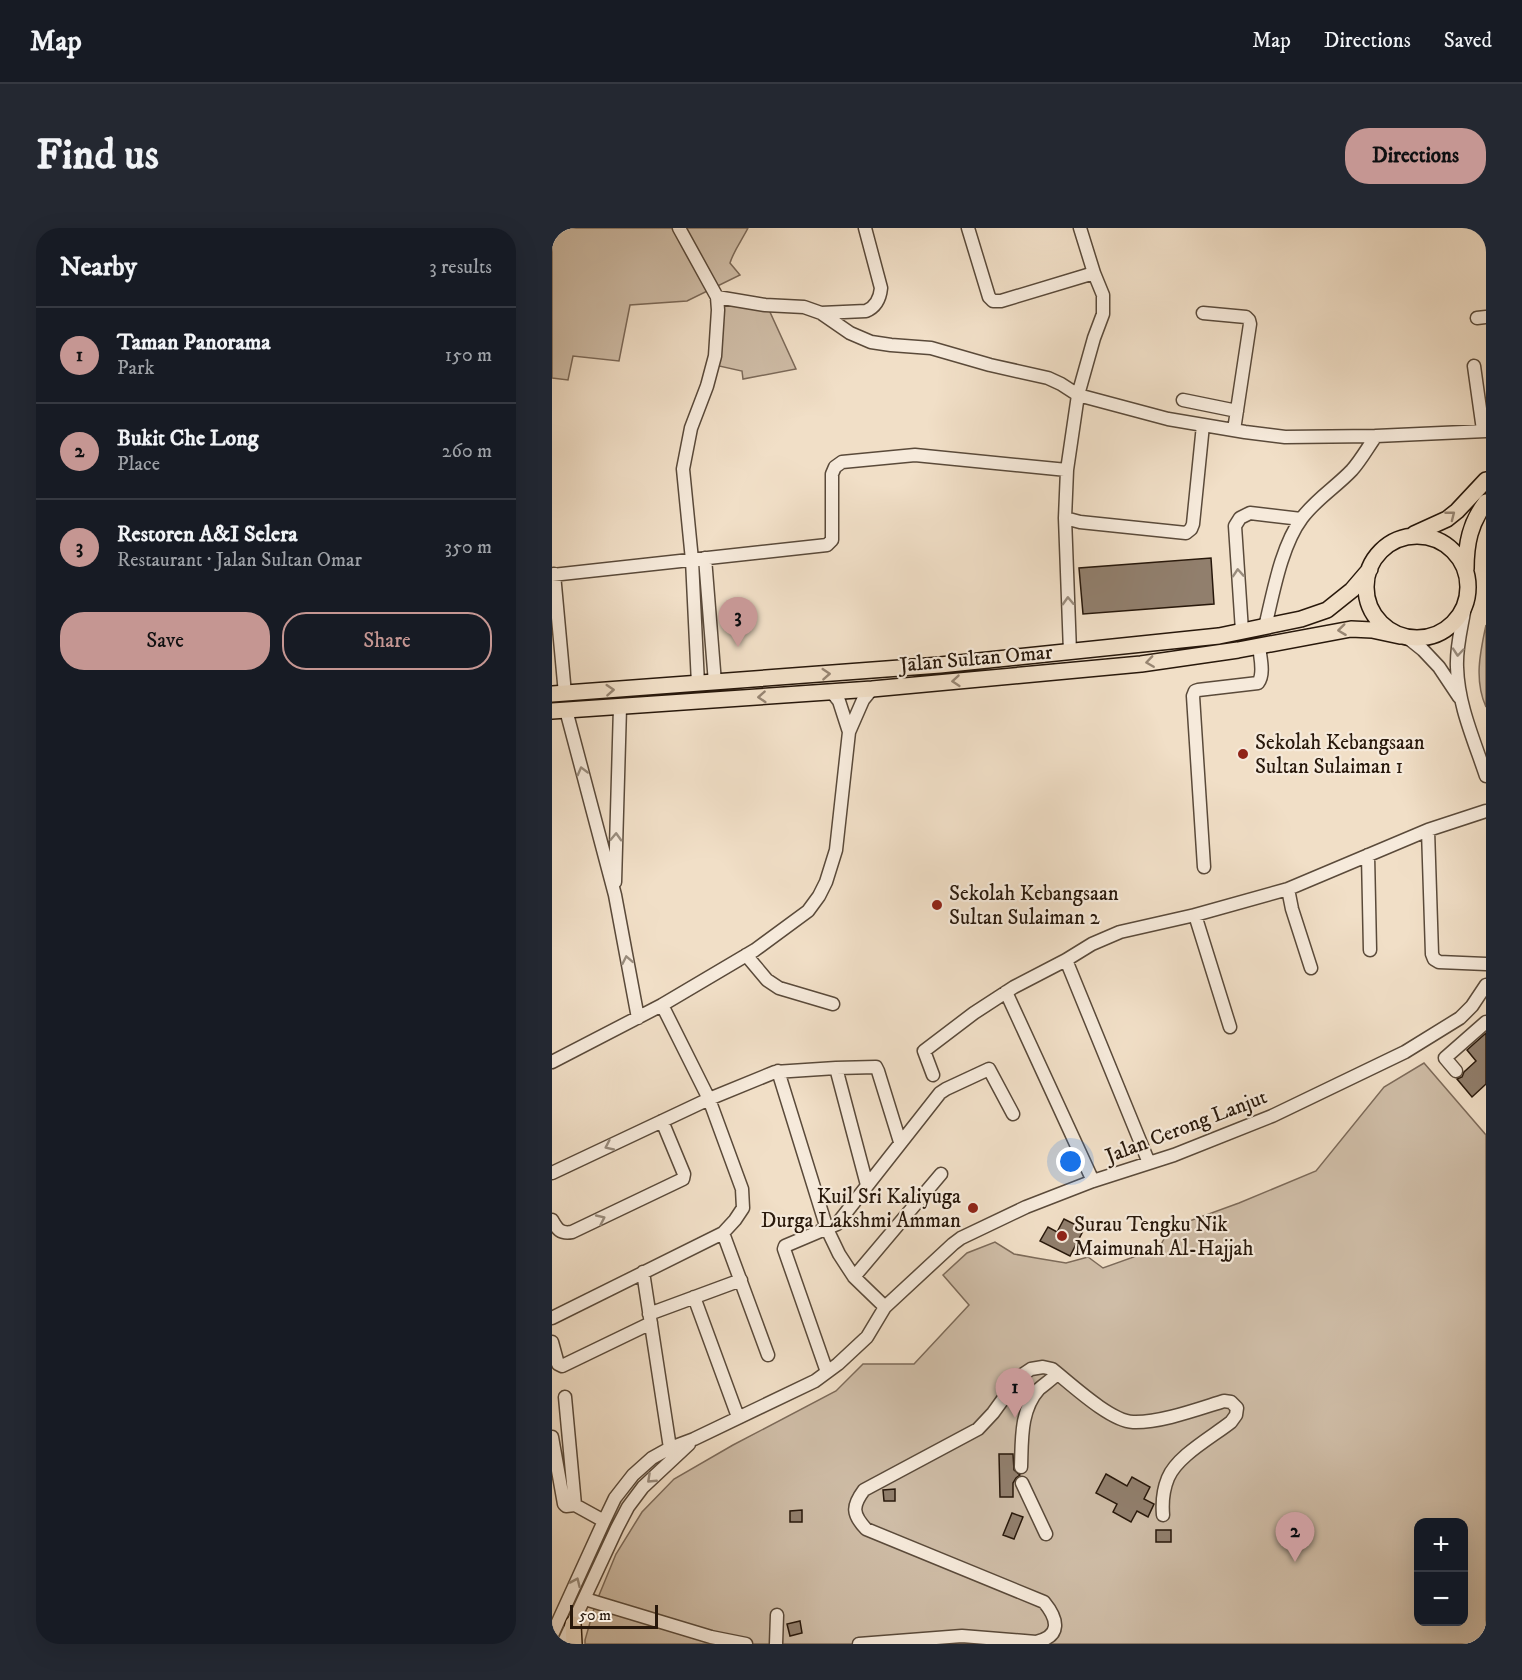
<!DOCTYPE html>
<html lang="en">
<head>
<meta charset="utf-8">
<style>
	body { margin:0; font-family:"IM FELL DW Pica",serif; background:#242831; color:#f1f3f6 }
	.controls { position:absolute; right:18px; bottom:18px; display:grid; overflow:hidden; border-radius:12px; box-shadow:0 6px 24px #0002 }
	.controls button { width:54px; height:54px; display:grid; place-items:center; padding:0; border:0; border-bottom:2px solid #363941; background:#171b24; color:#f1f3f6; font:30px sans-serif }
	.scale { position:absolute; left:18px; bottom:15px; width:88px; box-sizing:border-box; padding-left:6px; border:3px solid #28180b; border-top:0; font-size:16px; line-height:21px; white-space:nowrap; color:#28180b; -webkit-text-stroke:4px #f6eadb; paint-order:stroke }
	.you { position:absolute; left:519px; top:934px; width:21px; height:21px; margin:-15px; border:4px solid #fff; border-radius:50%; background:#1a73e8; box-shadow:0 0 0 9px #1a73e833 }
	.badge { display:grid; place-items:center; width:39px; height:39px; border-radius:50%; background:#c59692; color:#111; font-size:20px; font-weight:700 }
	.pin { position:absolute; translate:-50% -50px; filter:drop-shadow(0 2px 3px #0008) }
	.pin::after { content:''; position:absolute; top:32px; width:21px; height:18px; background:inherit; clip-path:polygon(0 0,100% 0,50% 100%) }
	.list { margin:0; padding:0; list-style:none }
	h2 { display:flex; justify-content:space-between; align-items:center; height:78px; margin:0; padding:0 24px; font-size:26px }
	h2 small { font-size:20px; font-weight:400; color:#9ea1a6 }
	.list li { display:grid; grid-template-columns:39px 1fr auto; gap:18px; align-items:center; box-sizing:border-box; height:96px; padding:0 24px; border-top:2px solid #363941 }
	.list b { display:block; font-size:22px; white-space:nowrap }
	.list p { margin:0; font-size:20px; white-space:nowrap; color:#9ea1a6 }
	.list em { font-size:20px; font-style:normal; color:#9ea1a6 }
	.actions { display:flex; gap:12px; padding:18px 24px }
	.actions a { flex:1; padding:14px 0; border:2px solid #c59692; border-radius:24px; text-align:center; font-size:21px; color:#c59692 }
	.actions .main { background:#c59692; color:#111 }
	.map { position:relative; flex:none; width:934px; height:1416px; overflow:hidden; border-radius:24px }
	header { display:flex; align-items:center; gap:36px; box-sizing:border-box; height:84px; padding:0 30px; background:#171b24; border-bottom:2px solid #363941 }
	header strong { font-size:28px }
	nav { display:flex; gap:33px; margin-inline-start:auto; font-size:21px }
	.intro { display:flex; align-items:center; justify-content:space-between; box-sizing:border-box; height:144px; padding:0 36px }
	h1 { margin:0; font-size:42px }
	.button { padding:15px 27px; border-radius:24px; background:#c59692; color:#111; font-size:21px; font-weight:700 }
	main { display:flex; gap:36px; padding:0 36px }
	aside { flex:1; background:#171b24; border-radius:24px; box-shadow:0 6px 24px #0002 }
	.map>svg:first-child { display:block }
	.green { fill:#cfbda7; stroke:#7c6a59; stroke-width:1.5; fill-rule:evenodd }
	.building { fill:#917f6d; stroke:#28180b; stroke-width:1.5 }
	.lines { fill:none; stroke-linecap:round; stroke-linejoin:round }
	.minor-casing { stroke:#5a4a3a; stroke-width:15 }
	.major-casing { stroke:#28180b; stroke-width:18 }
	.minor { stroke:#f6eadb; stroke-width:12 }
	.major { stroke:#f1dfc7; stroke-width:15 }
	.oneway { stroke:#978572 }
	.oneway2 { stroke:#998c7d }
	.poi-dot { fill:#8f2418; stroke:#f6eadb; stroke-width:2 }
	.labels { text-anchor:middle; stroke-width:4.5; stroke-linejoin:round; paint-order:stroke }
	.street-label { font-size:21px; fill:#28180b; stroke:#f6eadb }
	.poi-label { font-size:21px; fill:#28180b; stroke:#f6eadb; text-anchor:start }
</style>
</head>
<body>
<header>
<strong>Map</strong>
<nav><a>Map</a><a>Directions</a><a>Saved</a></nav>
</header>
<div class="intro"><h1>Find us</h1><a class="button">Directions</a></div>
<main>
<aside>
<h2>Nearby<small>3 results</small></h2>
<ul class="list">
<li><span class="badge">1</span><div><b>Taman Panorama</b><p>Park</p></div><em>150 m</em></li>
<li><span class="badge">2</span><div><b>Bukit Che Long</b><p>Place</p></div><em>260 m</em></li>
<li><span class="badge">3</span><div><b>Restoren A&amp;I Selera</b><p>Restaurant · Jalan Sultan Omar</p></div><em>350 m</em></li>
</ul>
<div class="actions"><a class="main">Save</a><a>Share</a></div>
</aside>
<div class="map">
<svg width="934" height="1416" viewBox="0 0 934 1416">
	<rect width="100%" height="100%" fill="#f1dfc7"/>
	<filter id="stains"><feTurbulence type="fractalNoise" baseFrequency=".00333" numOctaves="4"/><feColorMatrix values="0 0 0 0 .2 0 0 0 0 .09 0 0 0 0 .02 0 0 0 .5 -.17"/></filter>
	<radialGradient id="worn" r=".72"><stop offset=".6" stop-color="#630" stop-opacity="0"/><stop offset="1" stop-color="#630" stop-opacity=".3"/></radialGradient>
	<path class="green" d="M0 0H196C190 12 182 22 178 35L188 47 135 73 78 77 67 133 21 128 16 152 0 150Z
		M176 74 217 82 244 141 191 151 190 143 167 138 170 80Z
		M934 397V479C922 452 928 425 934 397Z
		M872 835 934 907V1416H33V1412L43 1377 64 1326 90 1284 122 1251 181 1217 284 1163 311 1136H362L417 1077 391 1047 415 1025 443 1014 462 1026 484 1030 514 1035 536 1029 551 1040 607 1020 618 1000 687 975 764 943 832 859ZM866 1294H912V1394H866Z"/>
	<path class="building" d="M659 330 662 376 531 386 527 340Z
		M934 805V856L920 869 905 851 910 849 912 844 924 833 915 822Z
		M512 991 532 1001 518 1028 488 1013 496 999 505 1004Z
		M447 1226H461L462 1242 468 1247 464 1250 461 1255V1269H448Z
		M554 1246 575 1258 580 1249 598 1259 592 1271 602 1276 596 1289 585 1283 579 1294 561 1284 565 1276 544 1265Z
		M343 1261V1273H332L331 1262Z
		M250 1282V1294H238V1283Z
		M460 1285 471 1289 462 1311 451 1307Z
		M604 1302H619V1314H604Z
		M248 1393 250 1405 238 1408 235 1396Z"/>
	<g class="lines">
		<g class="minor-casing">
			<path id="minor" d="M127 0 165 69 166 82 163 128 155 158 139 200 131 241 140 332 146 456
				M416 0 437 69 441 73H449L542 45
				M165 69 213 77 252 79 269 85 298 105 319 114 339 117 379 120 438 137 496 150 509 156 526 167 616 191 693 204 733 209 824 208 934 203
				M269 85 314 83C324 79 328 70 329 60L313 0
				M651 85 694 89 697 92 698 96 682 202
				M925 90 934 89
				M922 138 931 202
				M631 172 685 183
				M513 290 528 294 634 305 639 301 641 296 651 197
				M153 330 163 455
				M2 346 13 466
				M0 347 275 317 280 312V246L283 239 290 234 363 227 515 242
				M913 378C910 398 904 418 905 439 906 477 922 512 934 548
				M713 399C721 366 729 318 750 290 764 271 784 259 800 242 809 232 816 219 824 208
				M690 403 683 298 688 290 698 285 749 291
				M856 410 871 422 887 439 907 469
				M518 424 513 290 515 242 526 167 542 110 551 86V67L542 45 528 0
				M279 463 287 473 297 504
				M14 482 63 667 86 790
				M876 602 880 726 882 731 887 734 934 736
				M816 627 818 722
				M652 639 641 468 643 463 646 462 706 455C713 446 708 429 707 418
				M63 654 68 479
				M736 661 740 681 759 740
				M643 687 678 799
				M194 727 215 752 227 760 281 776
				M514 732 597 935
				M454 764 541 953
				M110 777 157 871 190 961 191 980 183 992 171 1005
				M0 834 110 777 203 722 256 683 267 668 274 654 284 622 297 504 311 472 320 461
				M284 840 315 957
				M226 843 275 1001 287 1026 302 1049 333 1079
				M904 843 893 830 934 794
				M381 847 372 823 422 785 462 759 514 732 540 716 568 704 643 687 736 661 876 602 934 583
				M0 945 157 871 223 844 284 840 324 839 326 843 348 914
				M0 992C5 1001 8 1006 20 1004L131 951 132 946 110 893
				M91 1044 118 1220
				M302 1049 389 946
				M142 1069 186 1189
				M97 1086 189 1052
				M0 1090 171 1005 216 1127
				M0 1114 6 1136 10 1138 99 1095
				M275 1144 232 1021 233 1018 285 996 388 865 394 861 437 841 461 886
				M13 1169 23 1277
				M0 1209 12 1276 14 1278 23 1277 52 1293
				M469 1239C470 1212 468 1182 487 1161 493 1156 500 1151 505 1146
				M470 1255 494 1306
				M33 1371 159 1409 194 1416
				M0 1407 52 1293 63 1270 81 1247 100 1230 118 1220 142 1211 263 1153 286 1136 315 1109 333 1079 401 1016 409 1010 474 979 541 953 622 927 720 888 853 824 908 790 920 778 934 757
				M11 1416 65 1300 76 1279 91 1259 137 1216
				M224 1416 225 1387
				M307 1416 410 1408 484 1414C510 1408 506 1391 492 1374L314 1301C300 1286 300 1278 312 1262L426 1201 441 1185 467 1149 479 1141 491 1139 500 1141C519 1156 558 1193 581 1194 608 1195 646 1181 672 1173L679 1174 685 1180 684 1187 679 1194C660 1209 625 1228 616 1250 611 1262 610 1275 611 1287"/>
		</g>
		<g class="major-casing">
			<path id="major" d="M862 306 895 291 905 283 934 252
				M814 359a51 51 0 1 1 102 0a51 51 0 1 1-102 0Z
				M914 341C914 316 918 295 934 274
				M0 466 388 437 667 408 749 391 775 382 800 362 818 341
				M0 483 320 461 589 436 686 422 799 401 820 402 848 408
				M21 1396 22 1416"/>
		</g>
		<use href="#minor" class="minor"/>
		<use href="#major" class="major"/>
	</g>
	<defs><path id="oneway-chevron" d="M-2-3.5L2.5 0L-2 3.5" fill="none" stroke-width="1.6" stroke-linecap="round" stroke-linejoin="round" transform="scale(1.5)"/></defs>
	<g class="oneway">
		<use href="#oneway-chevron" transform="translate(899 287) rotate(-38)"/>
		<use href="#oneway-chevron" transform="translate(790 402) rotate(173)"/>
		<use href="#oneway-chevron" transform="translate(598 434) rotate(172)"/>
		<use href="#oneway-chevron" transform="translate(274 446) rotate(-4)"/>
		<use href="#oneway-chevron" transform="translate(404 453) rotate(175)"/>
		<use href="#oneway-chevron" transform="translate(58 462) rotate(-4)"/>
		<use href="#oneway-chevron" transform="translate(210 469) rotate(176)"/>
	</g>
	<g class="oneway2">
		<use href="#oneway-chevron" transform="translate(686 345) rotate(-94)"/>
		<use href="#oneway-chevron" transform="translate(516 373) rotate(-92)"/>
		<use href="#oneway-chevron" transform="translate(906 424) rotate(95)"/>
		<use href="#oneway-chevron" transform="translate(30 543) rotate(-105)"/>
		<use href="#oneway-chevron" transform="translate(64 609) rotate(-88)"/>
		<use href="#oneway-chevron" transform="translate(75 732) rotate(-101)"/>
		<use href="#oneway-chevron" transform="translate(57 918) rotate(155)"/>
		<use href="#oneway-chevron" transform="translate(49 991) rotate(-25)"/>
		<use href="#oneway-chevron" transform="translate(99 1251) rotate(137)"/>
		<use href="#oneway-chevron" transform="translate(24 1354) rotate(-66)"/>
	</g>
	<g class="poi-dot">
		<circle cx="691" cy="526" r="6"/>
		<circle cx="385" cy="677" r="6"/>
		<circle cx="421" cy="980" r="6"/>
		<circle cx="510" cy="1008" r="6"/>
	</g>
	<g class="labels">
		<g class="street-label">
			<text transform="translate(424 430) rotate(-5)" y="7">Jalan Sultan Omar</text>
			<text transform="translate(634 898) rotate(-21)" y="7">Jalan Cerong Lanjut</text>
		</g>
		<g class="poi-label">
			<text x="703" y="521">Sekolah Kebangsaan<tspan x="703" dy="24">Sultan Sulaiman 1</tspan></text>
			<text x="397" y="672">Sekolah Kebangsaan<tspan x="397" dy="24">Sultan Sulaiman 2</tspan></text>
			<text x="409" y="975" text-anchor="end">Kuil Sri Kaliyuga<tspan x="409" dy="24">Durga Lakshmi Amman</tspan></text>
			<text x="522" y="1003">Surau Tengku Nik<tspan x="522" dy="24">Maimunah Al-Hajjah</tspan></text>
		</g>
	</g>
	<rect width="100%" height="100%" filter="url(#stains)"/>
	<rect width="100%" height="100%" fill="url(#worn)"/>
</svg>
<div class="controls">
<button>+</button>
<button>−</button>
</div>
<div class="scale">50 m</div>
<div class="you"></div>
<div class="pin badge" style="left:463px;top:1190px">1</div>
<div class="pin badge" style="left:743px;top:1334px">2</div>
<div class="pin badge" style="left:186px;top:419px">3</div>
</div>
</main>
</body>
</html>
